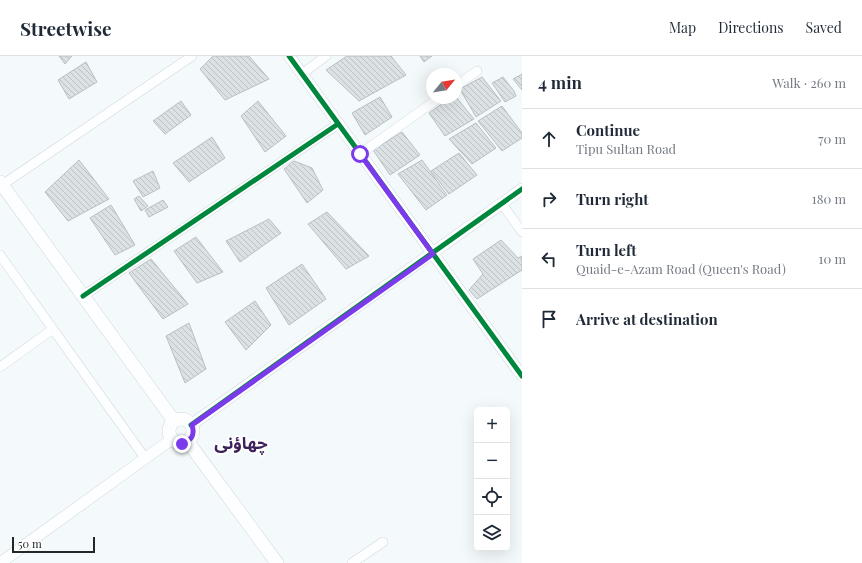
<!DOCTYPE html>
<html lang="en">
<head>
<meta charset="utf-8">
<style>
	body { margin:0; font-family:"Playfair Display","Noto Sans Arabic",serif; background:#f2f2f3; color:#1f2937 }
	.controls { position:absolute; right:12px; bottom:12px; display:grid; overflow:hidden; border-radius:6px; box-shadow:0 4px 16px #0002 }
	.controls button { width:36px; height:36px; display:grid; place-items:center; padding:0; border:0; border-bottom:1px solid #e0e1e3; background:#fff; color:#1f2937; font:20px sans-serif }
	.compass { position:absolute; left:426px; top:12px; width:36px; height:36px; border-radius:50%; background:#fff; box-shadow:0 4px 16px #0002; rotate:60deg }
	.scale { position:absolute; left:12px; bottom:10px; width:83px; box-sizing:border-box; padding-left:4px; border:2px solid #212627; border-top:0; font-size:11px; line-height:14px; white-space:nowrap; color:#212627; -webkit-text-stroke:3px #fff; paint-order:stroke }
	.stop { position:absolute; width:12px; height:12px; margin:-9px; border:3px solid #7c3aed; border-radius:50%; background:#fff }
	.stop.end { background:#7c3aed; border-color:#fff; box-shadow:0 1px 4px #0008 }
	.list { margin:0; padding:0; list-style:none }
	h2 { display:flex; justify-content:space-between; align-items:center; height:52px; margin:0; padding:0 16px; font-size:17px }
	h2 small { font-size:13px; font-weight:400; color:#747a83 }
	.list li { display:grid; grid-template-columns:26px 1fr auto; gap:12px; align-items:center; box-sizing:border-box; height:60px; padding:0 16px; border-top:1px solid #e0e1e3 }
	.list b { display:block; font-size:15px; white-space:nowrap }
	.list p { margin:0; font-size:13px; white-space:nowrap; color:#747a83 }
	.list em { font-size:13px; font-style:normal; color:#747a83 }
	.icon { flex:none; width:22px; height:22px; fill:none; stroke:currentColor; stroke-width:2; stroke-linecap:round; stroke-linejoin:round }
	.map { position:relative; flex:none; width:522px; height:507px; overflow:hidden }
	header { display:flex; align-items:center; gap:24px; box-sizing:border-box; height:56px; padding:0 20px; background:#fff; border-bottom:1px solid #e0e1e3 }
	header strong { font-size:19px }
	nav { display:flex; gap:22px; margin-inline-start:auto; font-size:14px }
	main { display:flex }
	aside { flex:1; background:#fff }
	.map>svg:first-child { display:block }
	.building { fill:url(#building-back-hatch); stroke:#babfc1 }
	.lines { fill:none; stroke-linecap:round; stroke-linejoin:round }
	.minor-casing { stroke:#d1d7d8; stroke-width:10 }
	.tertiary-casing { stroke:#d1d7d8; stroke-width:12 }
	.secondary-casing { stroke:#d1d7d8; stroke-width:14 }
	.minor { stroke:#fdfeff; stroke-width:9 }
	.tertiary { stroke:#fdfeff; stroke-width:11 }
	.secondary { stroke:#fdfeff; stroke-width:13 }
	.cycleway-casing { stroke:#fff; stroke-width:8 }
	.cycleway { stroke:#00873e; stroke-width:5 }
	.route { stroke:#7c3aed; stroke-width:5 }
	.labels { text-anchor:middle; stroke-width:3.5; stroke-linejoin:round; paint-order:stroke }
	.district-label { font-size:17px; font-weight:bold; fill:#3c215b; stroke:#fff }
</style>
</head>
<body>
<header>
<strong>Streetwise</strong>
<nav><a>Map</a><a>Directions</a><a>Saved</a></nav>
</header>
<main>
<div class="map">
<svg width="522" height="507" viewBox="0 0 522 507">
	<defs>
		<pattern id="building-back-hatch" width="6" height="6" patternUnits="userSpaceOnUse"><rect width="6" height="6" fill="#dce1e3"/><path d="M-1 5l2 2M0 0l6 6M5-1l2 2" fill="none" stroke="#bcc1c3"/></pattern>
	</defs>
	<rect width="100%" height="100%" fill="#f4fafc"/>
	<path class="building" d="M59,0H72L65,8Z
		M213,0H249L269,23L225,44L200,13Z
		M347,0H391L406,19L359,45L326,14Z
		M420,0H432L424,6Z
		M86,6L97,26L69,43L58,24Z
		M522,18V34L513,23Z
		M482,21L501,45L476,61L460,33Z
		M503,21L514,35L516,40L505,46L492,27Z
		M380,41L392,61L365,79L352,57Z
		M456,41L474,63L445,80L429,57L450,42H456Z
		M181,45L191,59L165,78L153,65Z
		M258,45L286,80L265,96L241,60Z
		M502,50L522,77V82L502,95L478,65Z
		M476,67L496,92L472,108L449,83Z
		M402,76L420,99L390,119L373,94Z
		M212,81L225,102L189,126L173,107Z
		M459,97L477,119L449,138L431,115Z
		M79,104L109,143L68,165L45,136Z
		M422,104L447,139L426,154L398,118Z
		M294,105L312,112L323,134L307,147L284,113Z
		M153,115L160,132L143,141L133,125Z
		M139,140L148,150L141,155L134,143Z
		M163,144L168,151L149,161L145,154Z
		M111,149L135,189L115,199L90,162Z
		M327,156L369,200L346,213L308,168Z
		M269,163L281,177L240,206L226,185Z
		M196,181L223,216L197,227L174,195Z
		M501,184L518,202L522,200V214L477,243L469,234L483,218L473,203Z
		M151,203L188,248L163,263L129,217Z
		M302,208L326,243L289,269L266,232Z
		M255,245L271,269L246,294L225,266Z
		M189,267L206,313L185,327L166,280Z"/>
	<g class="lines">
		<defs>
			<path id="minor" d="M302,18L326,0
				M456,30L477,15
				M360,98L439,42
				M2,129L192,0
				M502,148L522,176
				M0,199L145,402
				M83,240L338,68
				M0,311L53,273
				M352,507L383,486"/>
			<path id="tertiary" d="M289,0L522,320
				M191,369L522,133
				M0,507L172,383"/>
			<path id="secondary" d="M0,126L174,365
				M169 375a12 12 0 1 1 24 0a12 12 0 1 1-24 0Z
				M188,386L277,507"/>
		</defs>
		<use href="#minor" class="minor-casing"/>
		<use href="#tertiary" class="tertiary-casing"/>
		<use href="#secondary" class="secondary-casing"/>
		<use href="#minor" class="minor"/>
		<use href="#tertiary" class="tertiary"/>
		<use href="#secondary" class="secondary"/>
		<defs>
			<path id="cycleway" d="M289,0L522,320
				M83,240L338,68
				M191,369L522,133"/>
		</defs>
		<use href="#cycleway" class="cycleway-casing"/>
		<use href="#cycleway" class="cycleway"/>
	</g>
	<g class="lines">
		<path class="route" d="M182,388C192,384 195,379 192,369L433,198L360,98"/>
	</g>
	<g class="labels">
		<g class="district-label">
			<text x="241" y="393">چھاؤنی</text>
		</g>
	</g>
</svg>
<div class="controls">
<button>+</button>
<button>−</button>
<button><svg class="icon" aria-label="locate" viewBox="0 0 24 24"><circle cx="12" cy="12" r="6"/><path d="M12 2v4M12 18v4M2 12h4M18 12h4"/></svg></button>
<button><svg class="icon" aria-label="layers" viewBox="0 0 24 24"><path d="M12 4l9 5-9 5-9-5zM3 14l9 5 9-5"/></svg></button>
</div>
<svg class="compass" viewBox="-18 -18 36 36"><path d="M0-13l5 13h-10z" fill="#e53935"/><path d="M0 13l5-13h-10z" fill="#747a83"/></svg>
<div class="scale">50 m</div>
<div class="stop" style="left:360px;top:98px"></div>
<div class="stop end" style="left:182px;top:388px"></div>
</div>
<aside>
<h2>4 min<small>Walk · 260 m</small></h2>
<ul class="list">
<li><svg class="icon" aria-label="ahead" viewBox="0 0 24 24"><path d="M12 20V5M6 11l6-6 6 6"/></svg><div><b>Continue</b><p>Tipu Sultan Road</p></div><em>70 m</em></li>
<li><svg class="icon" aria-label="right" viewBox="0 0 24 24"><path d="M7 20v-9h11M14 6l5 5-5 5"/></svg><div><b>Turn right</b></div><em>180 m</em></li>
<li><svg class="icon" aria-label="left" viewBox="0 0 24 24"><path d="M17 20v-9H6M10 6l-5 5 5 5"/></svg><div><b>Turn left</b><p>Quaid-e-Azam Road (Queen's Road)</p></div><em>10 m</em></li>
<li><svg class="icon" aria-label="arrive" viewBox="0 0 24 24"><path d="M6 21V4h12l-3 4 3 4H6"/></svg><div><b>Arrive at destination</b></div></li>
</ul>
</aside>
</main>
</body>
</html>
